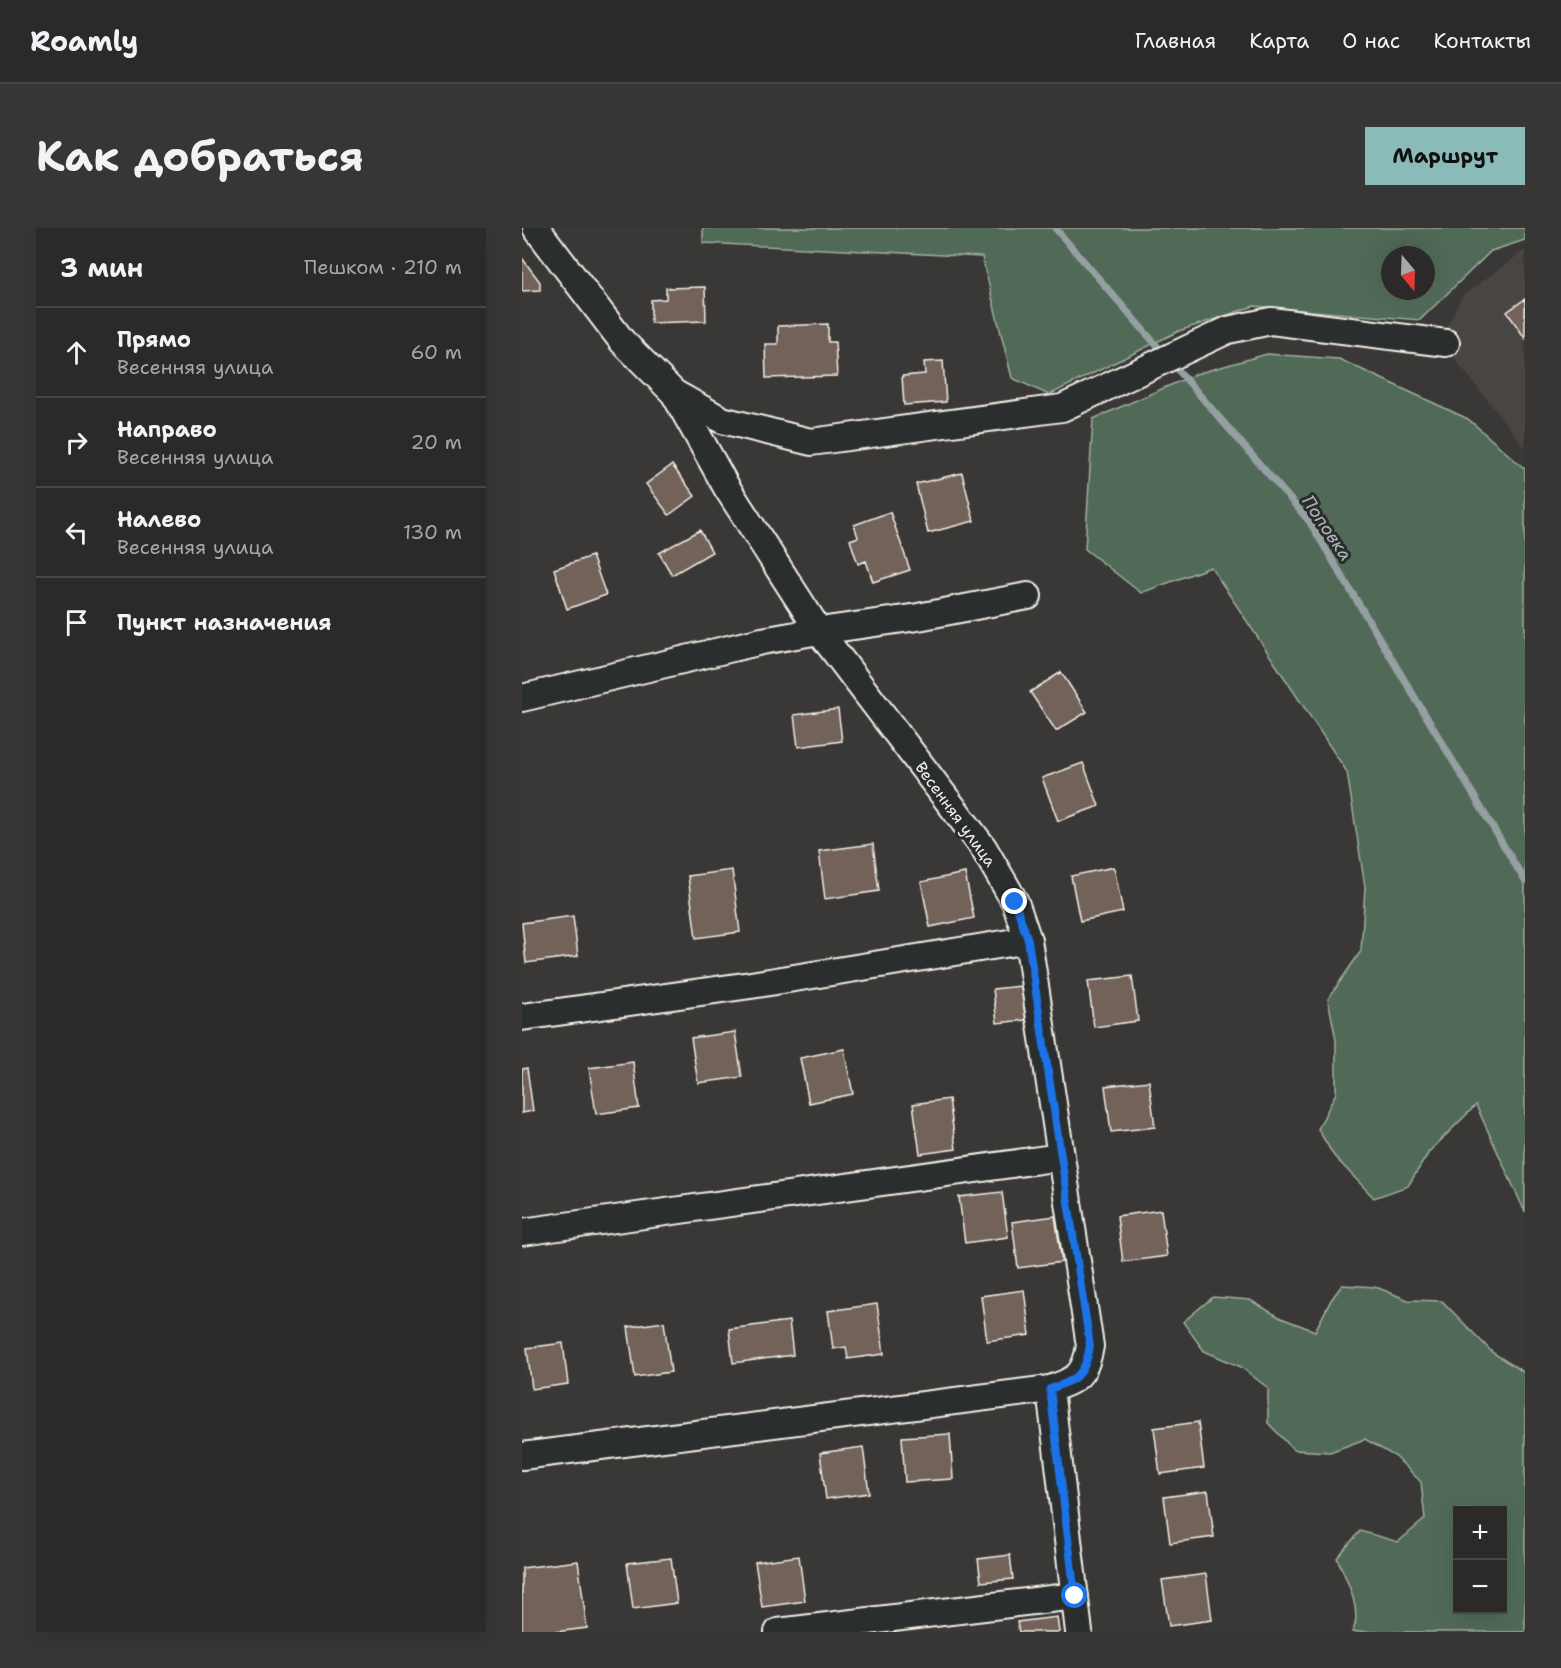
<!DOCTYPE html>
<html lang="ru">
<head>
<meta charset="utf-8">
<style>
	body { margin:0; font-family:"Shantell Sans",sans-serif; background:#373635; color:#f1f3f6 }
	.controls { position:absolute; right:18px; bottom:18px; display:grid; overflow:hidden; border-radius:0px; box-shadow:0 6px 24px #0002 }
	.controls button { width:54px; height:54px; display:grid; place-items:center; padding:0; border:0; border-bottom:2px solid #474646; background:#2b2a29; color:#f1f3f6; font:30px sans-serif }
	.compass { position:absolute; left:859px; top:18px; width:54px; height:54px; border-radius:50%; background:#2b2a29; box-shadow:0 6px 24px #0002; rotate:161deg }
	.stop { position:absolute; width:18px; height:18px; margin:-14px; border:4px solid #1a73e8; border-radius:50%; background:#fff }
	.stop.end { background:#1a73e8; border-color:#fff; box-shadow:0 2px 6px #0008 }
	.list { margin:0; padding:0; list-style:none }
	h2 { display:flex; justify-content:space-between; align-items:center; height:78px; margin:0; padding:0 24px; font-size:26px }
	h2 small { font-size:20px; font-weight:400; color:#a6a7a8 }
	.list li { display:grid; grid-template-columns:39px 1fr auto; gap:18px; align-items:center; box-sizing:border-box; height:90px; padding:0 24px; border-top:2px solid #474646 }
	.list b { display:block; font-size:22px; white-space:nowrap }
	.list p { margin:0; font-size:20px; white-space:nowrap; color:#a6a7a8 }
	.list em { font-size:20px; font-style:normal; color:#a6a7a8 }
	.icon { flex:none; width:33px; height:33px; fill:none; stroke:currentColor; stroke-width:2; stroke-linecap:round; stroke-linejoin:round }
	.map { position:relative; flex:none; width:1003px; height:1404px; overflow:hidden; border-radius:0px }
	header { display:flex; align-items:center; gap:36px; box-sizing:border-box; height:84px; padding:0 30px; background:#2b2a29; border-bottom:2px solid #474646 }
	header strong { font-size:28px }
	nav { display:flex; gap:33px; margin-inline-start:auto; font-size:21px }
	.intro { display:flex; align-items:center; justify-content:space-between; box-sizing:border-box; height:144px; padding:0 36px }
	h1 { margin:0; font-size:42px }
	.button { padding:15px 27px; border-radius:0px; background:#8bbbb9; color:#111; font-size:21px; font-weight:700 }
	main { display:flex; gap:36px; padding:0 36px }
	aside { flex:1; background:#2b2a29; border-radius:0px; box-shadow:0 6px 24px #0002 }
	.map>svg:first-child { display:block }
	.built { fill:#4a4542 }
	.green { fill:#516a58; stroke:#a2aea0; stroke-width:1.5; fill-rule:evenodd }
	.lines { fill:none; stroke-linecap:round; stroke-linejoin:round }
	.stream { stroke:#969fa2; stroke-width:7 }
	.building { fill:#73625a; stroke:#f4f1e8; stroke-width:1.5 }
	.minor-casing { stroke:#f4f1e8; stroke-width:30 }
	.minor { stroke:#2a2d2e; stroke-width:26 }
	.route { stroke:#1a73e8; stroke-width:8 }
	.labels { text-anchor:middle; stroke-width:6; stroke-linejoin:round; paint-order:stroke }
	.street-label { font-size:16px; fill:#f4f1e8; stroke:#2a2d2e }
	.water-label { font-size:18px; font-style:italic; fill:#aeb3b4; stroke:#2a2d2e }
</style>
</head>
<body>
<header>
<strong>Roamly</strong>
<nav><a>Главная</a><a>Карта</a><a>О нас</a><a>Контакты</a></nav>
</header>
<div class="intro"><h1>Как добраться</h1><a class="button">Маршрут</a></div>
<main>
<aside>
<h2>3 мин<small>Пешком · 210 m</small></h2>
<ul class="list">
<li><svg class="icon" aria-label="ahead" viewBox="0 0 24 24"><path d="M12 20V5M6 11l6-6 6 6"/></svg><div><b>Прямо</b><p>Весенняя улица</p></div><em>60 m</em></li>
<li><svg class="icon" aria-label="right" viewBox="0 0 24 24"><path d="M7 20v-9h11M14 6l5 5-5 5"/></svg><div><b>Направо</b><p>Весенняя улица</p></div><em>20 m</em></li>
<li><svg class="icon" aria-label="left" viewBox="0 0 24 24"><path d="M17 20v-9H6M10 6l-5 5 5 5"/></svg><div><b>Налево</b><p>Весенняя улица</p></div><em>130 m</em></li>
<li><svg class="icon" aria-label="arrive" viewBox="0 0 24 24"><path d="M6 21V4h12l-3 4 3 4H6"/></svg><div><b>Пункт назначения</b></div></li>
</ul>
</aside>
<div class="map">
<svg width="1003" height="1404" viewBox="0 0 1003 1404">
	<rect width="100%" height="100%" fill="#393837"/>
	<filter id="ink" filterUnits="userSpaceOnUse"><feTurbulence type="fractalNoise" baseFrequency=".0167" numOctaves="2"/><feDisplacementMap in="SourceGraphic" scale="12" xChannelSelector="R" yChannelSelector="G"/><feConvolveMatrix kernelMatrix="1 2 1 2 8 2 1 2 1" color-interpolation-filters="sRGB"/></filter>
	<g filter="url(#ink)">
		<path class="built" d="M1003,22V220L926,122L922,105L940,68Z"/>
		<path class="green" d="M181,0H1003V12L969,23L898,92L732,78L657,103L527,167L490,150L460,29L181,15ZM868,27H904V63H868Z
			M745,126L817,131L946,191L1003,241V984L954,877L907,924L886,958L852,970L812,928L796,901L814,865V812L806,771L839,723L843,659L825,544L689,339L619,365L563,321L571,191L674,146Z
			M820,1057L854,1059L886,1072L920,1073L971,1125L1003,1145V1404H830C842,1384 823,1348 815,1330L838,1303L876,1314L903,1291L899,1254L874,1229L843,1211L808,1224L772,1222L746,1195V1160L719,1139L682,1123L661,1094L691,1069L728,1072L759,1090L793,1103L809,1072ZM981,1282V1382H936V1282Z"/>
		<g class="lines">
			<path class="stream" d="M533,0L642,126
				M649,134L787,293L1003,653"/>
		</g>
		<path class="building" d="M0,30L18,54V62L0,63Z
			M183,59L184,93L129,95V72L144,71V60Z
			M1003,71V110L985,84Z
			M306,96V114H313L315,148L244,150L243,116H256V98Z
			M421,133L424,174L382,177L380,148L403,146L402,134Z
			M150,237L173,268L147,287L124,256Z
			M440,245L452,293L406,305L394,256Z
			M368,284L388,342L351,354L344,333L336,336L328,312L336,309L332,297Z
			M178,302L190,324L150,347L137,325Z
			M70,328L84,367L45,381L32,341Z
			M539,444L565,484L534,503L508,464Z
			M316,481L320,513L276,519L272,487Z
			M561,535L577,578L536,593L520,550Z
			M351,616L357,663L303,671L297,623Z
			M592,639L601,684L558,693L549,648Z
			M210,642L218,704L174,710L166,648Z
			M443,645L452,690L408,699L399,654Z
			M51,688L56,728L4,735L0,695Z
			M610,748L616,793L572,799L566,753Z
			M499,758L504,792L475,795L471,761Z
			M213,804L220,849L176,855L169,810Z
			M322,821L331,866L287,875L278,830Z
			M111,834L117,880L74,886L67,840Z
			M5,840L11,883L0,885V841Z
			M627,853L633,899L589,904L583,858Z
			M427,871L434,921L398,926L391,876Z
			M480,964L486,1009L443,1015L437,969Z
			M639,982L645,1028L601,1034L595,988Z
			M533,988L540,1034L496,1040L490,994Z
			M502,1062L508,1107L465,1113L459,1068Z
			M355,1076L362,1126L326,1131L324,1119L311,1121L306,1083Z
			M267,1093L271,1127L211,1135L207,1101Z
			M142,1094L149,1144L113,1149L106,1099Z
			M41,1115L46,1156L10,1161L5,1120Z
			M676,1194L682,1240L638,1246L632,1200Z
			M428,1206L431,1251L383,1254L380,1209Z
			M341,1219L347,1265L304,1271L298,1225Z
			M686,1263L692,1309L648,1315L642,1269Z
			M488,1327L491,1351L459,1354L456,1331Z
			M277,1328L283,1373L240,1379L233,1334Z
			M149,1330L155,1375L111,1381L105,1335Z
			M56,1333L65,1400L33,1404H0V1340Z
			M684,1346L690,1392L647,1398L640,1352Z
			M535,1389L537,1404H497L495,1394Z"/>
		<g class="lines">
			<defs>
				<path id="minor" d="M152,165L200,192L289,214L540,180L706,102L749,93L924,115
					M0,470L240,413L297,403L396,389L506,368
					M0,789L229,757L506,712
					M0,1004L539,929
					M528,1161L557,1404
					M0,1228L528,1161C555,1152 563,1147 568,1118L506,712L493,674L461,619L297,403L205,260L152,165L100,113L14,0
					M256,1404L553,1368"/>
			</defs>
			<use href="#minor" class="minor-casing"/>
			<use href="#minor" class="minor"/>
		</g>
	</g>
	<g class="lines" filter="url(#ink)">
		<path class="route" d="M493,674L506,712L568,1118C563,1147 555,1152 528,1161L553,1368"/>
	</g>
	<g class="labels">
		<g class="street-label">
			<text transform="translate(434 586) rotate(54)" y="6">Весенняя улица</text>
		</g>
		<g class="water-label">
			<text transform="translate(805 300) rotate(56)" y="6">Поповка</text>
		</g>
	</g>
</svg>
<div class="controls">
<button>+</button>
<button>−</button>
</div>
<svg class="compass" viewBox="-18 -18 36 36"><path d="M0-13l5 13h-10z" fill="#e53935"/><path d="M0 13l5-13h-10z" fill="#a6a7a8"/></svg>
<div class="stop" style="left:553px;top:1368px"></div>
<div class="stop end" style="left:493px;top:674px"></div>
</div>
</main>
</body>
</html>
